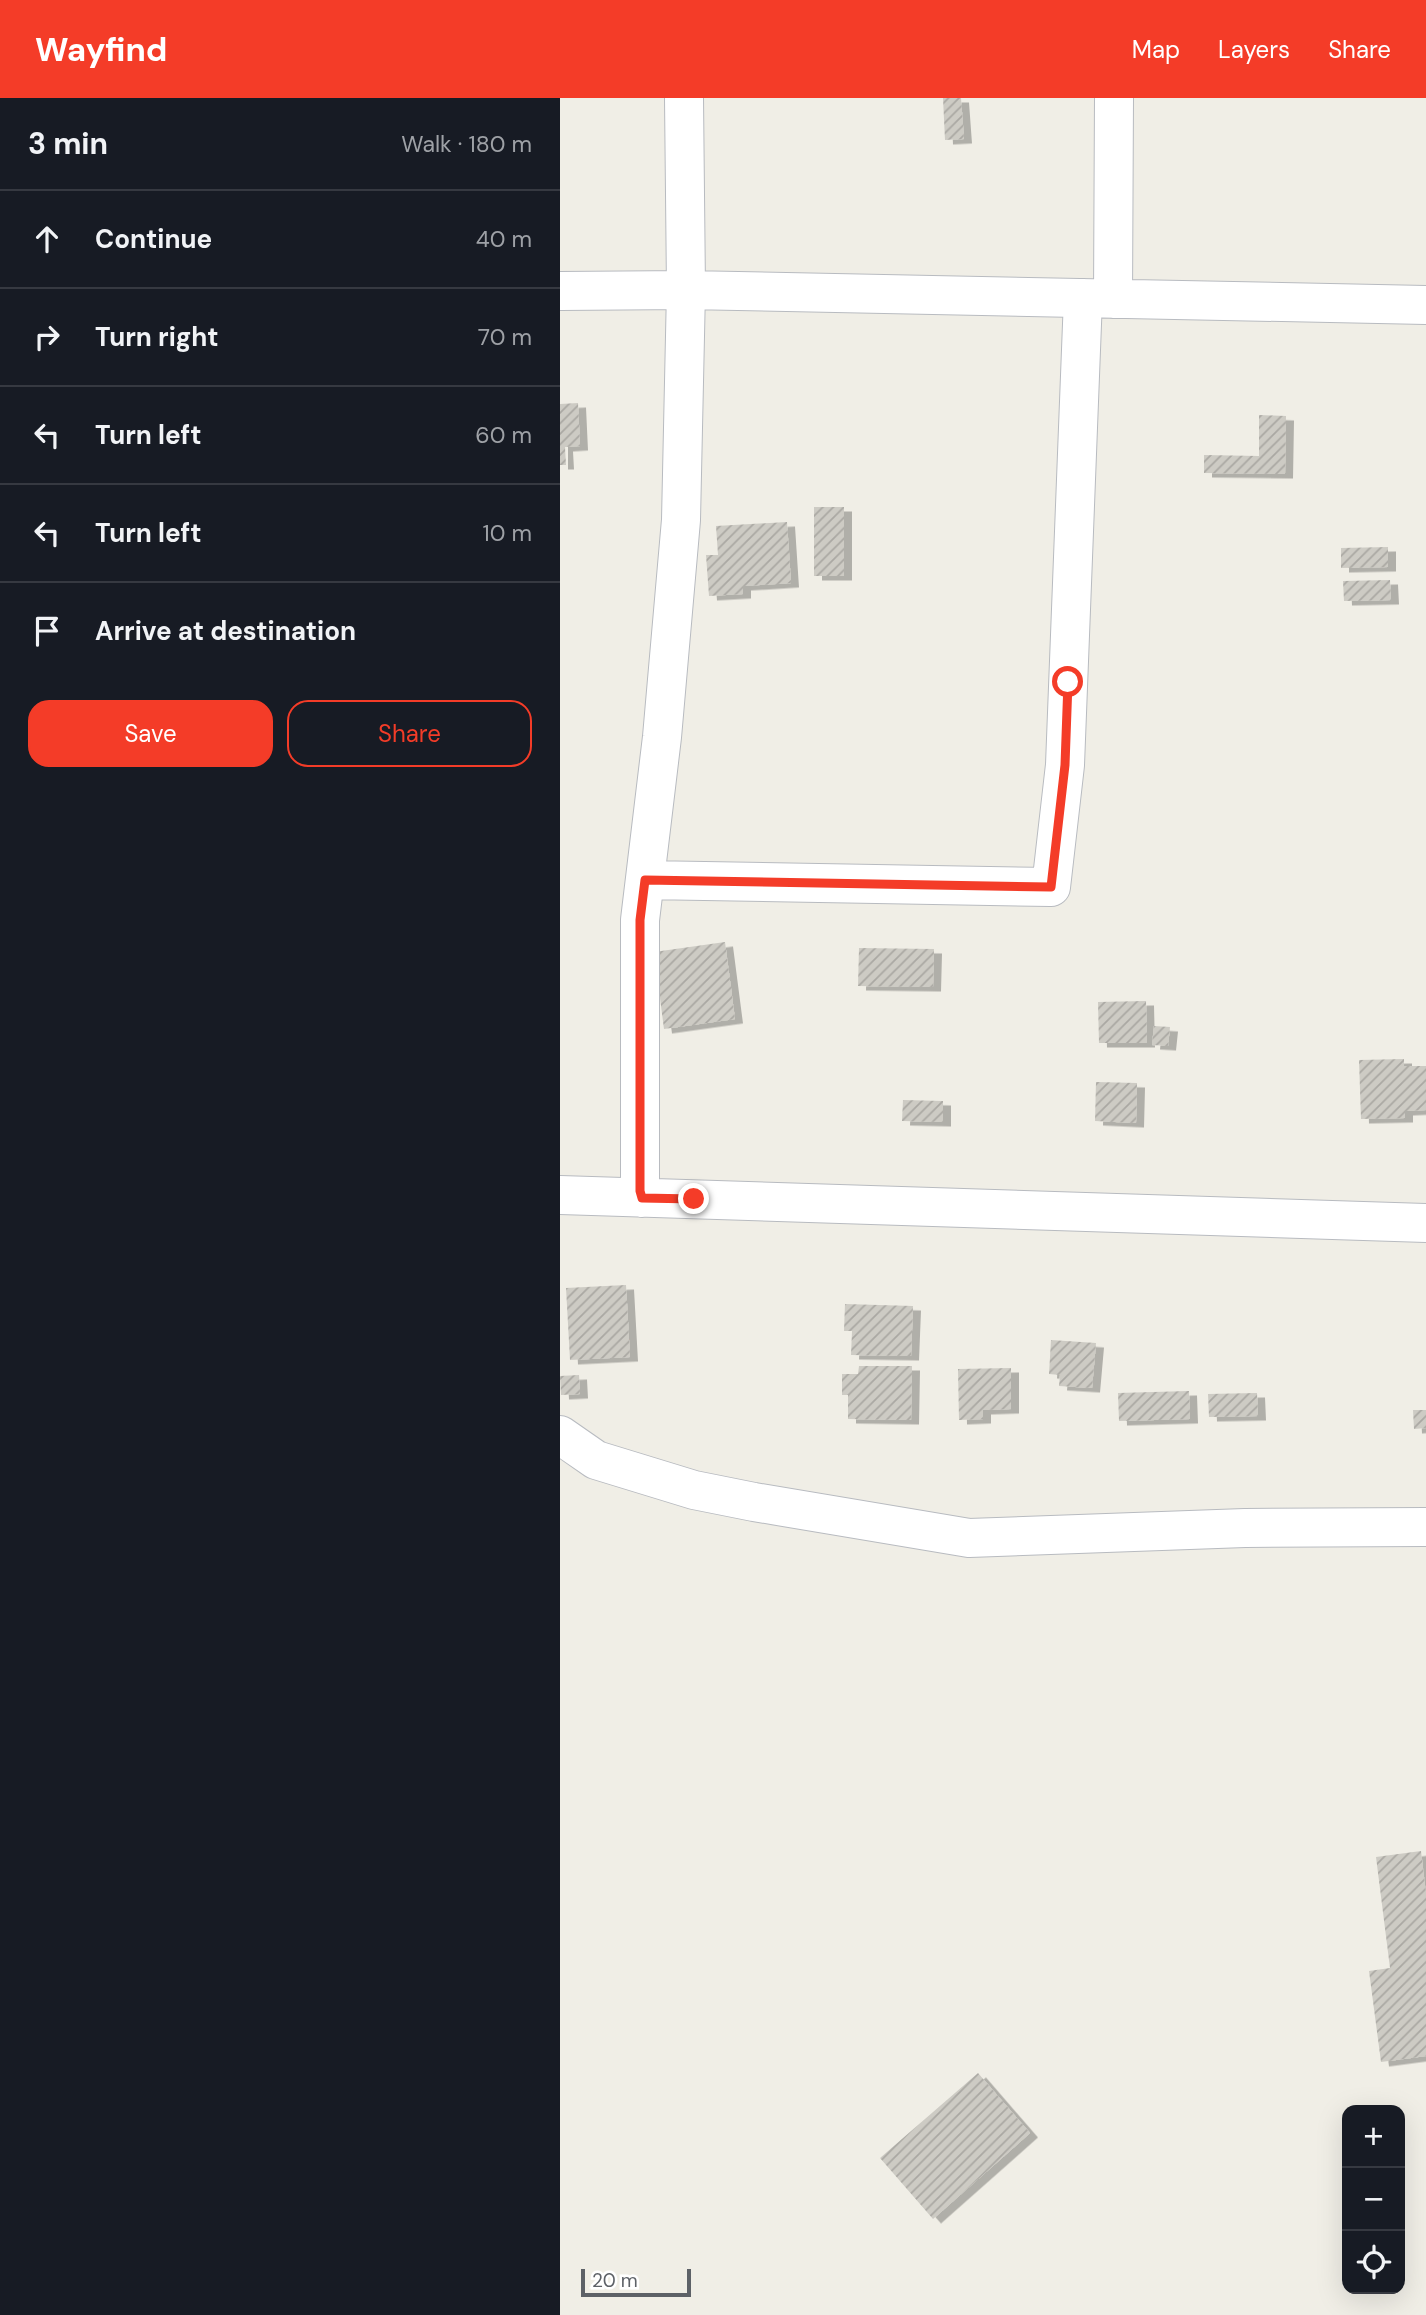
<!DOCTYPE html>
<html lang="en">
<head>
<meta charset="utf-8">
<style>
	body { margin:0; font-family:"DM Sans",sans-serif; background:#20242c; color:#f1f3f6 }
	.controls { position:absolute; right:21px; bottom:21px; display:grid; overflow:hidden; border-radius:14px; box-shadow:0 7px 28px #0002 }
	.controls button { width:63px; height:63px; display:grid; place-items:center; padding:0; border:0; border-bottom:2px solid #363941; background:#171b24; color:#f1f3f6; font:35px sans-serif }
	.scale { position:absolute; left:21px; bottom:18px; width:110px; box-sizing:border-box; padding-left:7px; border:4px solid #5d6167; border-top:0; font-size:19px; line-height:24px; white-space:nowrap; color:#5d6167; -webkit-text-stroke:5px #fff; paint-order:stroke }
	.stop { position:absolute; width:21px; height:21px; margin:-16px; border:5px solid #f43c28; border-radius:50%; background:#fff }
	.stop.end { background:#f43c28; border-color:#fff; box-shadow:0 2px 7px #0008 }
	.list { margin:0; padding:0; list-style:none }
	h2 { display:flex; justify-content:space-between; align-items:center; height:91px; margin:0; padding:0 28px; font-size:30px }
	h2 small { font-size:23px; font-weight:400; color:#9ea1a6 }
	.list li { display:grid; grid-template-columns:46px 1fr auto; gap:21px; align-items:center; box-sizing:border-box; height:98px; padding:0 28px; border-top:2px solid #363941 }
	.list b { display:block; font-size:26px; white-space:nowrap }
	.list em { font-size:23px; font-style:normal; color:#9ea1a6 }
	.actions { display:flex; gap:14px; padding:21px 28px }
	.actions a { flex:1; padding:16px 0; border:2px solid #f43c28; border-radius:21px; text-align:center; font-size:24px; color:#f43c28 }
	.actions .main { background:#f43c28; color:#fff }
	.icon { flex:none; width:38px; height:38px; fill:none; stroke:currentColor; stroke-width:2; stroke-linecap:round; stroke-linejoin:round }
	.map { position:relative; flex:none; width:866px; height:2217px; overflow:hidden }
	header { display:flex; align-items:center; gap:42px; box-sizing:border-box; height:98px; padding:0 35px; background:#f43c28; color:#fff }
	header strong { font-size:33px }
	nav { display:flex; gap:38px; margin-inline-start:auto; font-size:24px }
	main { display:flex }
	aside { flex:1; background:#171b24 }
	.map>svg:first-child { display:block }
	.building { fill:url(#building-hatch); filter:url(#shadow) }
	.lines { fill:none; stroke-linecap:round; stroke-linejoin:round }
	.minor-casing { stroke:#b8bbc0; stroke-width:40 }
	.minor { stroke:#fff; stroke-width:38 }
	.route { stroke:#f43c28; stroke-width:9 }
</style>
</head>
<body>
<header>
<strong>Wayfind</strong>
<nav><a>Map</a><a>Layers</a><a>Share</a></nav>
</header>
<main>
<aside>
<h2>3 min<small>Walk · 180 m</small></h2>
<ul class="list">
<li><svg class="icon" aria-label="ahead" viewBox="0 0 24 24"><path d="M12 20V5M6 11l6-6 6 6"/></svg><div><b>Continue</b></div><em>40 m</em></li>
<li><svg class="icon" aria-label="right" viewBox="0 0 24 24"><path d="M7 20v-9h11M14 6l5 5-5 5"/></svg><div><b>Turn right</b></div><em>70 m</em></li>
<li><svg class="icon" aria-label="left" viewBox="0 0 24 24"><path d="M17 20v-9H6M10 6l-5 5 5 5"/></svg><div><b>Turn left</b></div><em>60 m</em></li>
<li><svg class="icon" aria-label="left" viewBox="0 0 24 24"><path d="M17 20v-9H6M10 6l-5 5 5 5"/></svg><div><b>Turn left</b></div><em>10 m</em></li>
<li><svg class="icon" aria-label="arrive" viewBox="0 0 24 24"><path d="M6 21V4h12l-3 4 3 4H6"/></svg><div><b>Arrive at destination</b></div></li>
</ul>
<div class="actions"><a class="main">Save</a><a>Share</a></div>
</aside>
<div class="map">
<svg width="866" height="2217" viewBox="0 0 866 2217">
	<defs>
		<pattern id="building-hatch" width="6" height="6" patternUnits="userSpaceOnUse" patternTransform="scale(1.75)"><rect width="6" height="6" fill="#cdcbc4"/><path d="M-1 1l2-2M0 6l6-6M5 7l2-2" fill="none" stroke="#aaa8a3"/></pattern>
		<filter id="shadow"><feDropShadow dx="8" dy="4.5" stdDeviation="0" flood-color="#0004"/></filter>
	</defs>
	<rect width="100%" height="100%" fill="#f0eee6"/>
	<path class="building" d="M383,0H401L404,41L385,42Z
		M18,305L20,348L5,349L6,367H0V306Z
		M699,317L726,318L725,376L644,375V357L699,358Z
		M254,409H284V478H254Z
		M227,424L231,485L183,488V496L149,498L146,457H158L156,428Z
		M828,449V469L781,470V450Z
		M830,482L831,502L784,503L783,483Z
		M165,844L175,921L104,931L94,854Z
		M299,850L374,851L373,889L298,888Z
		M586,903L587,945H539L538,904Z
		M594,928L610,929L608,948L592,947Z
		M844,961V968H866V1012L845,1013V1020L801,1021L799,962Z
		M536,984L577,985L576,1025L535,1023Z
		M343,1002L383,1003V1024L342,1023Z
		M66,1187L70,1259L10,1262L6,1190Z
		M285,1206L353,1208L351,1258L291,1257L292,1233H284Z
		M491,1242L536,1245L532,1290L499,1288L500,1277L489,1276Z
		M299,1268H352L351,1322L288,1321V1297H282V1276H298Z
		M451,1270V1311L423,1312V1321L399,1322L398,1271Z
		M19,1277L20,1296L1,1297L0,1278Z
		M629,1293L630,1321L559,1323L558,1295Z
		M697,1295L698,1318L649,1319L648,1296Z
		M853,1312H866V1330L854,1331Z
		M861,1753L866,1796V1958L821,1964L809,1873L830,1870L816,1759Z
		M418,1975L470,2035L373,2121L320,2060Z"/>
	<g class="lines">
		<defs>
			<path id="minor" d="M0,193L126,192L866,207
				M553,201L554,0
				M85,782L491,789L505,667L523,200
				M0,1097L866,1125
				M82,1100L80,1093V822L102,639L121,422L126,192L124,0
				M0,1337L36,1362L134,1392L194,1404L409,1440L685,1430L866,1429"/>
		</defs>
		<use href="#minor" class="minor-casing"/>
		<use href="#minor" class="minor"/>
	</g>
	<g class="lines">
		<path class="route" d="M134,1101L82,1100L80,1093V822L85,782L491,789L505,667L508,584"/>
	</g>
</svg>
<div class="controls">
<button>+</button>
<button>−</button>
<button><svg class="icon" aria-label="locate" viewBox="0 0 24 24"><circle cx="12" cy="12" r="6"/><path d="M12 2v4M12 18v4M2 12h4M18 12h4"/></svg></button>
</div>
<div class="scale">20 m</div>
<div class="stop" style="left:508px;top:584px"></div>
<div class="stop end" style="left:134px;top:1101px"></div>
</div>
</main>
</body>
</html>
